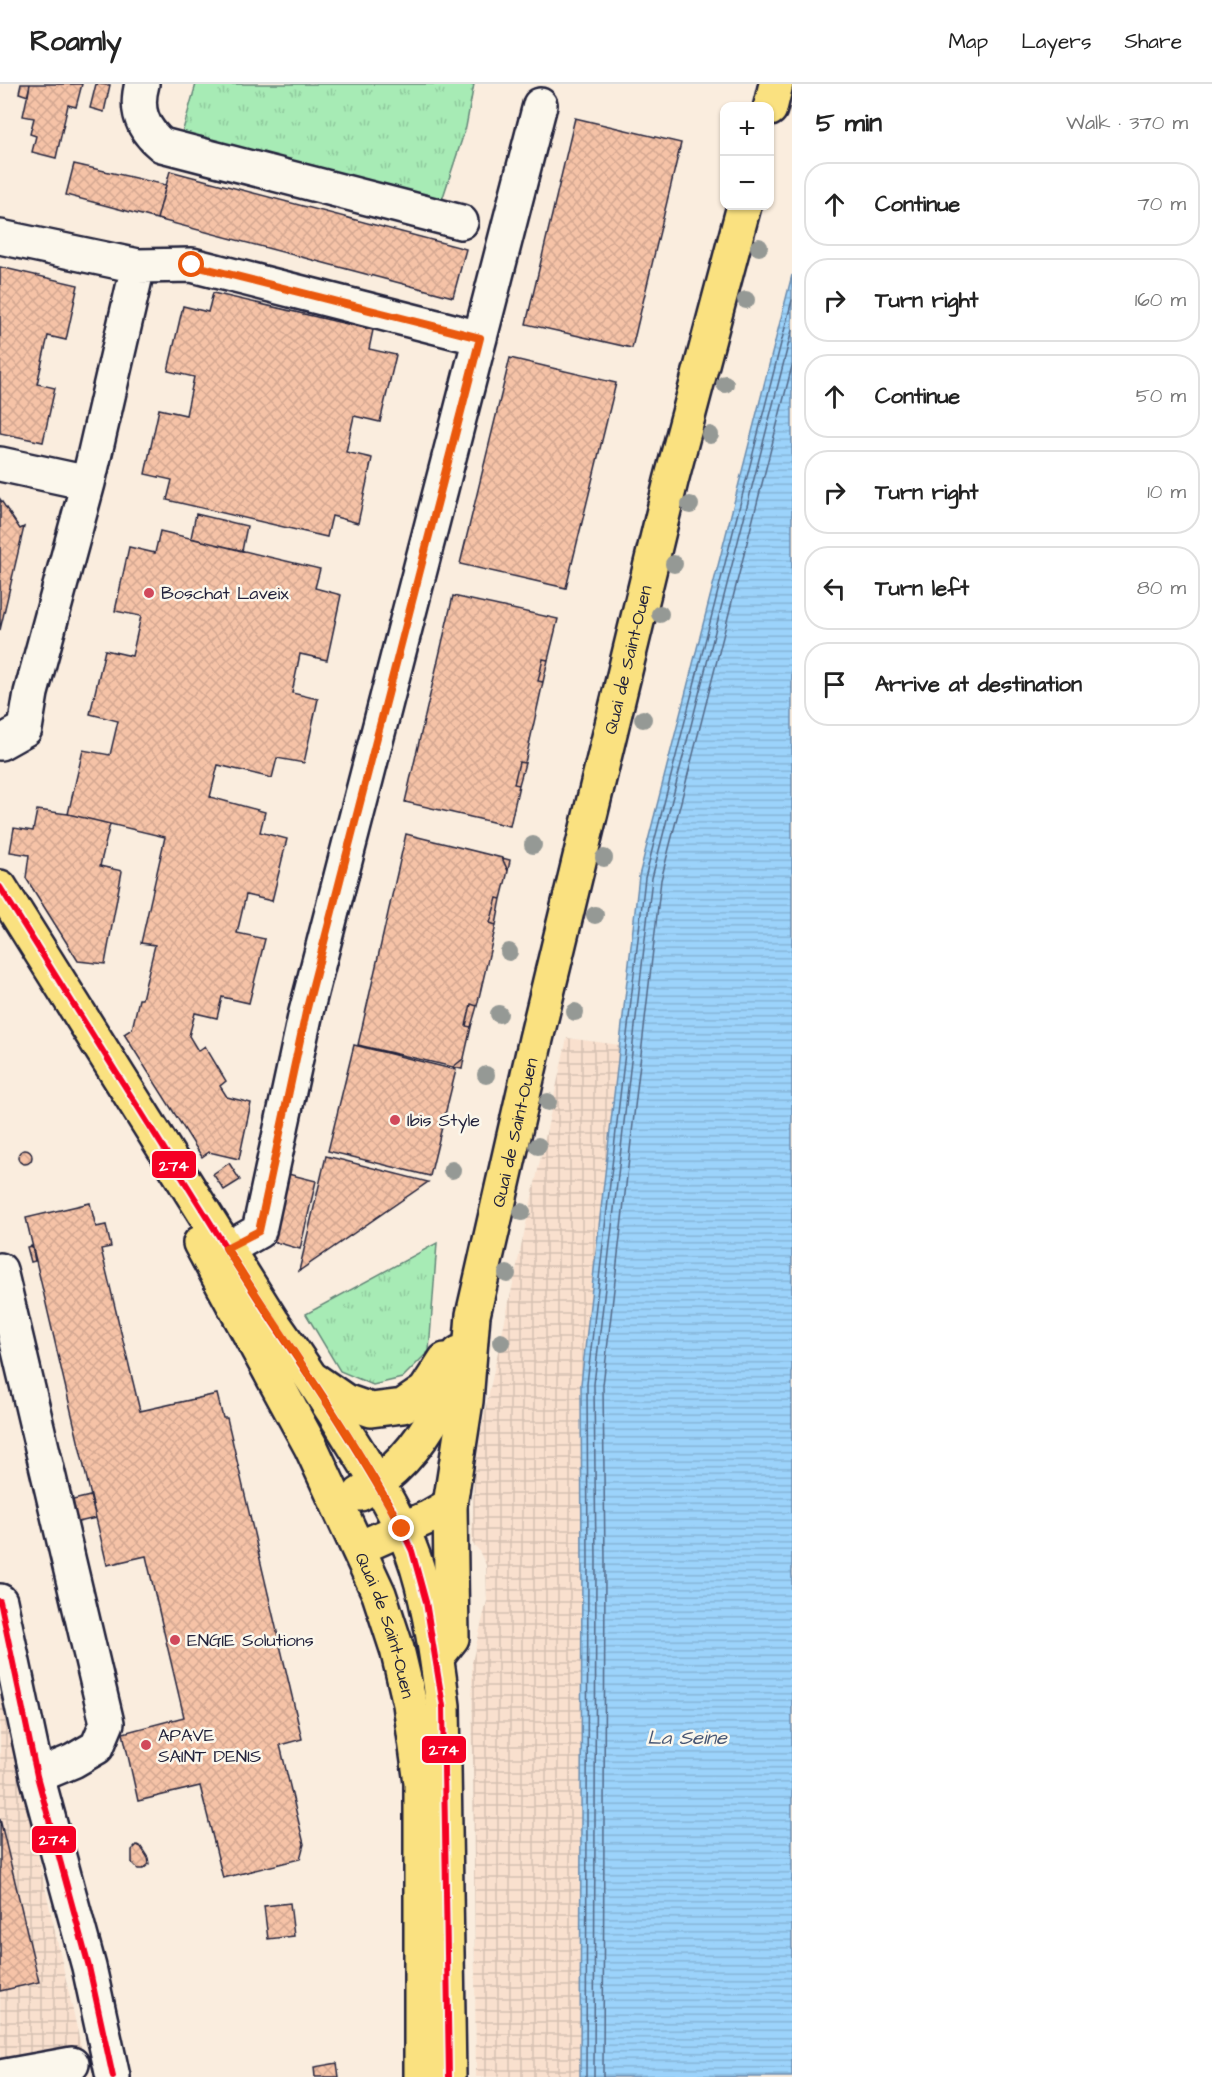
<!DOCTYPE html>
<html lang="en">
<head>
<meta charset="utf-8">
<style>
	body { margin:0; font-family:"Architects Daughter",sans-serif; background:#f2f2f2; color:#222 }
	.controls { position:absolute; right:18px; top:18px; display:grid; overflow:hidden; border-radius:12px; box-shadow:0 2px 4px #0004 }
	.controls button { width:54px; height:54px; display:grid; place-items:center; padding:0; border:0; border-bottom:2px solid #e0e0e0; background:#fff; color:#222; font:30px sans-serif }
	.stop { position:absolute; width:18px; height:18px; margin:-14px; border:4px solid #ea580c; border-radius:50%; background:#fff }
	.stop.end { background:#ea580c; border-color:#fff; box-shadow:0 2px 6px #0008 }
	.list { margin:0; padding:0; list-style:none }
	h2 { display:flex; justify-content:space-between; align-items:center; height:78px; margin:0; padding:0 24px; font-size:26px }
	h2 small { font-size:20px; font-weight:400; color:#767676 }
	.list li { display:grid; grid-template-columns:39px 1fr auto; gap:18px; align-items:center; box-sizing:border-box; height:84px; margin:0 12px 12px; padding:0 12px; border:2px solid #e0e0e0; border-radius:24px }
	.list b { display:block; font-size:22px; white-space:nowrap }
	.list em { font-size:20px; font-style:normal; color:#767676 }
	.icon { flex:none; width:33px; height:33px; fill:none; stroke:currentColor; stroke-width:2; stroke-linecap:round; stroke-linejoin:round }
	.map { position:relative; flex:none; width:792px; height:1993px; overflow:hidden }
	header { display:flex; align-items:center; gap:36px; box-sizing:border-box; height:84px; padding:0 30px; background:#fff; border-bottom:2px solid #e0e0e0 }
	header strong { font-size:28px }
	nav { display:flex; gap:33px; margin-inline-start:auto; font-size:21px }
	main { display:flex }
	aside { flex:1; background:#fff }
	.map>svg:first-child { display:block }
	.industrial { fill:url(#industrial-grid) }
	.grass { fill:url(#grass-tufts); stroke:#648678; stroke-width:1.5 }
	.water { fill:url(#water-rules); stroke:#6b8cae; stroke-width:1.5 }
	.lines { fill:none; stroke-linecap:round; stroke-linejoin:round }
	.shore { stroke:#536988; stroke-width:1.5 }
	.building { fill:url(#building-cross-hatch); stroke:#22223b; stroke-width:1.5 }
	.minor-casing { stroke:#22223b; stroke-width:38 }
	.major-casing { stroke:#22223b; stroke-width:38 }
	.minor { stroke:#fbf7ec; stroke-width:33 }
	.major { stroke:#fae180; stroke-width:33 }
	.bus-1-casing { stroke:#fbf7ec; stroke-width:10 }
	.bus-1 { stroke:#f50024; stroke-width:6 }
	.tree { fill:#959995 }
	.route { stroke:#ea580c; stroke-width:8 }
	.poi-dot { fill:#d1495b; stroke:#fbf7ec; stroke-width:2 }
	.labels { text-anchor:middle; stroke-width:5; stroke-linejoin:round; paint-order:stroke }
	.poi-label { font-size:18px; fill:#22223b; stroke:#fbf7ec; text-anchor:start }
	.street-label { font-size:18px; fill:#22223b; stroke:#fbf7ec }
	.water-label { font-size:20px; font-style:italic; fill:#475775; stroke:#fbf7ec }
	.line-badge { stroke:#fbf7ec; stroke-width:2 }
	.badge-label { font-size:16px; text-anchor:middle; font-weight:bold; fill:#fff }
</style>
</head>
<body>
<header>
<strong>Roamly</strong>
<nav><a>Map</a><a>Layers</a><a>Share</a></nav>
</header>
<main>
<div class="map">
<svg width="792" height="1993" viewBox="0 0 792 1993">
	<defs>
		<pattern id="industrial-grid" width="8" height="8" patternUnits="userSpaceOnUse" patternTransform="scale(1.5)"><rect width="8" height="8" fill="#f9e0ce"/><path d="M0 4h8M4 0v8" fill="none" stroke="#d5c0b2"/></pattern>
		<pattern id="grass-tufts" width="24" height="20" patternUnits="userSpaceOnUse" patternTransform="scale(1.5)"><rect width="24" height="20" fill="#a7ebb5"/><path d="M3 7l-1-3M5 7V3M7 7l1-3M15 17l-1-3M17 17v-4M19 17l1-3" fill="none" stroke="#8fc99d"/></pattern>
		<pattern id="water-rules" width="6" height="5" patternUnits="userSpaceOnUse" patternTransform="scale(1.5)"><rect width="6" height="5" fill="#9cd3fb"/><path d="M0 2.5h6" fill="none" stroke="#86b5d8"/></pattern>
		<pattern id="building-cross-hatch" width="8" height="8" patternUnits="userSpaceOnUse" patternTransform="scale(1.5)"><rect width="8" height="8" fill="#f6c3a7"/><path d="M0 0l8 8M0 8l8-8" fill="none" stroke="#d3a791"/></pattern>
	</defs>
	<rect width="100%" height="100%" fill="#faedde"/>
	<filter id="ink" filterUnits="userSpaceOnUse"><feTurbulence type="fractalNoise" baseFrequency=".0167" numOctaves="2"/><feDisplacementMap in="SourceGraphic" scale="12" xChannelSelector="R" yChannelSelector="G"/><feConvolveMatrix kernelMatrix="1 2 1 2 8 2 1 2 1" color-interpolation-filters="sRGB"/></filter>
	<g filter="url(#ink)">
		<path class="industrial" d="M567,954L620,961L581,1300L582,1476L580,1993H476L472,1578L487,1517L486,1481L478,1465L472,1459L474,1391L483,1336Z
			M0,1604L88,1993H0Z"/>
		<path class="grass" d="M196,0H474L466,43L441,119L181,53Z
			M437,1159L429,1267L402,1294L373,1301L340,1287L306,1230Z"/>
		<path class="water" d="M792,191V1993H580L582,1476L581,1300L639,792Z"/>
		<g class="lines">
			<path class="shore" d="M586,1993L588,1476L587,1300L645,794L792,216
				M594,1993L596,1476L594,1300L652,794L792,246
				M603,1993L605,1476L603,1301L661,796L792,282"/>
		</g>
		<path class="building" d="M21,0H30L28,12L19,9Z
			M30,0H82L76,23L68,21L56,74L32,68L36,52L30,50L34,34L23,32Z
			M96,0L110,1L104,28L90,24Z
			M575,34L681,59L632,264L526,240Z
			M74,80L166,101L157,135L66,111Z
			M170,87L466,165L453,213L157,135Z
			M0,183L78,201L66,256L48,252L37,300L55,304L43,358L0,349Z
			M213,209L373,246L369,265L396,271L380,338L354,332L346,368L372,374L358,439L332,432L327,453L167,416L172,396L145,390L159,325L186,331L194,293L168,287L183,222L208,228Z
			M510,274L616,299L566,504L460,480Z
			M0,415L20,445L24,443L0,546Z
			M196,430L247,442L242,467L191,454Z
			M160,447L320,485L315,504L341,511L327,576L300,570L292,609L318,615L304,679L277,674L272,694L218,681L210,713L265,728L260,748L287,755L272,817L246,811L237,849L265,855L249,919L222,913L217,934L195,929L189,952L198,967L205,962L226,997L220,1002L227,1013L251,1019L239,1075L209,1068L202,1073L124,950L132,945L139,915H142L155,861L141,859L165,753L68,730L83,666L110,671L118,637L90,630L105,566L132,572L141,532L115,527L129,463L155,469Z
			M453,512L558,535L548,576L543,575L538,597L543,598L525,679L519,678L514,700L519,701L510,742L405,718Z
			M543,575L548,576L543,598L538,597Z
			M519,678L525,679L519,701L514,700Z
			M37,726L68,730L110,740L100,782L122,787L105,880L78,877L26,794L29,771L10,768L14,744L33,747Z
			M406,750L502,774L508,787L501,815L497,814L490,839L496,841L477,922L471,920L466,942L471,943L464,974L453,983L358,961Z
			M502,774L510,776L508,787Z
			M497,814L501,815L496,841L490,839Z
			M471,920L477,922L471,943L466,942Z
			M354,961L456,986L430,1092L328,1067Z
			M464,974L462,985L453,983Z
			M18 1073a7 7 0 1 1 14 0a7 7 0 1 1-14 0Z
			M326,1072L428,1098L299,1187Z
			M229,1079L240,1096L224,1106L213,1090Z
			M288,1090L316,1097L300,1165L272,1157Z
			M90,1119L96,1143L106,1141L111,1163L101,1165L140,1327L217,1310L223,1334H227L302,1655L280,1661L304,1760L300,1775L223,1794L200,1702L138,1717L123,1649L184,1633L146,1472L107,1481L26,1134Z
			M32,1162L35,1177L31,1178L27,1163Z
			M90,1412L96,1434L74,1439L69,1417Z
			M0,1735L39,1898L0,1907Z
			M137,1761L141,1763L148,1774L149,1780L143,1785H138L132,1779V1766Z
			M290,1819L294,1852L268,1855L264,1822Z
			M337,1979L339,1993H315L314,1983Z"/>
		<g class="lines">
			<defs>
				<path id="minor" d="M142,0C135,25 142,45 162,61L461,138
					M0,153L138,182L88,399L0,380
					M138,182L192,181L480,254
					M0,659L25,645L31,609L88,399
					M209,1175L259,1147L306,928L540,21
					M0,1186L107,1639L97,1663L73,1677L37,1692
					M0,1517L37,1692L89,1883L113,1993
					M0,1993L72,1980"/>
				<g id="major">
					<path d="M770,25L776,0"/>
					<path d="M0,803L272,1237C302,1279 330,1322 357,1366C380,1403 404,1441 417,1483C431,1529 437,1575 443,1622L449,1993"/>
					<path id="s1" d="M200,1159L311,1363L379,1510L397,1565L410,1620L421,1699V1993"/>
					<path d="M316,1297L345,1317L371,1326L403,1322L425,1307L445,1276"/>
					<path d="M360,1410C394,1391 420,1360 438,1326C447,1308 452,1288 459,1269"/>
					<path d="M359,1464L429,1433L450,1421"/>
					<path id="s2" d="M437,1573L452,1554L450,1421L466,1317L473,1231L536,955L671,397L744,122"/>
				</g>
			</defs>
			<use href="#minor" class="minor-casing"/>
			<use href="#major" class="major-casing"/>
			<use href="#minor" class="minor"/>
			<use href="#major" class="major"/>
			<defs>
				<path id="bus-1" d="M0,803L272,1237L326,1317L391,1423L412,1467L426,1518L443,1622L449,1993
					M0,1517L37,1692L89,1883L113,1993"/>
			</defs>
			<use href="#bus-1" class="bus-1-casing"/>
			<use href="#bus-1" class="bus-1"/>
		</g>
		<g class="tree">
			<circle cx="759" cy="163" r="9"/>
			<circle cx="746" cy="216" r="9"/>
			<circle cx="725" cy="300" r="9"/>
			<circle cx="710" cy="351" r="9"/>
			<circle cx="690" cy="421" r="9"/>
			<circle cx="674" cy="480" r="9"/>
			<circle cx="660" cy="530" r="9"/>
			<circle cx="643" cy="635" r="9"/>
			<circle cx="533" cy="761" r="9"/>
			<circle cx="604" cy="774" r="9"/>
			<circle cx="595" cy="831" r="9"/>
			<circle cx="509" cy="868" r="9"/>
			<circle cx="575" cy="928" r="9"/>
			<circle cx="499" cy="930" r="9"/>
			<circle cx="486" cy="991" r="9"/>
			<circle cx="548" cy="1018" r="9"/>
			<circle cx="538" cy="1062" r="9"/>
			<circle cx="452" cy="1086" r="9"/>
			<circle cx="522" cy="1128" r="9"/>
			<circle cx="507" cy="1190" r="9"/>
			<circle cx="501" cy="1258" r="9"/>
		</g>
	</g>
	<g class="lines" filter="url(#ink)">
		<path class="route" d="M192,181L480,254L306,928L259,1147L226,1164C285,1258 350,1347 402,1445"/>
	</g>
	<g class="poi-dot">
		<circle cx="149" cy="509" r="6"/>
		<circle cx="395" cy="1036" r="6"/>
		<circle cx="175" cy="1556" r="6"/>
		<circle cx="146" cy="1661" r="6"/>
	</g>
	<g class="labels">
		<g class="poi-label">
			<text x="161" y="515">Boschat Laveix</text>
			<text x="407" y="1042">Ibis Style</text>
			<text x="187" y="1562">ENGIE Solutions</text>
			<text x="158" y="1657">APAVE<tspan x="158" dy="21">SAINT DENIS</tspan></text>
		</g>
		<g class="street-label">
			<text dy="6" stroke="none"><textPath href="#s2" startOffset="1022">Quai de Saint-Ouen</textPath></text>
			<text dy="6" stroke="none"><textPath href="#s2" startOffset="536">Quai de Saint-Ouen</textPath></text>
			<text dy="6" stroke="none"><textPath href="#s1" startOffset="426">Quai de Saint-Ouen</textPath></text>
		</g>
		<g class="water-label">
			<text x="687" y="1660">La Seine</text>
		</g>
	</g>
	<g class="line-badge">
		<rect x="151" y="1066" width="46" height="29" rx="6" fill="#f50024"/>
		<rect x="421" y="1651" width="46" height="29" rx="6" fill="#f50024"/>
		<rect x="31" y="1741" width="46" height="29" rx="6" fill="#f50024"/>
	</g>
	<g class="badge-label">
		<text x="174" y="1087">274</text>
		<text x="444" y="1671">274</text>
		<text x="54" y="1761">274</text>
	</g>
</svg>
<div class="controls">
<button>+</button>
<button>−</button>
</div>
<div class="stop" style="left:192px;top:181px"></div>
<div class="stop end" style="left:402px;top:1445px"></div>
</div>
<aside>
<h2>5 min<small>Walk · 370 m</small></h2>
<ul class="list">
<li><svg class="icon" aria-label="ahead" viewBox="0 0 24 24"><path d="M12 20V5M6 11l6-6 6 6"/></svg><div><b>Continue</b></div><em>70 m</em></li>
<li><svg class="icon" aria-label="right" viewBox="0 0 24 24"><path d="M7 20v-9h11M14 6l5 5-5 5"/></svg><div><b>Turn right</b></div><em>160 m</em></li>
<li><svg class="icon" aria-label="ahead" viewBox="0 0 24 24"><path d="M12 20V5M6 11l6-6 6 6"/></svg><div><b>Continue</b></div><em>50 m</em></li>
<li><svg class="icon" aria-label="right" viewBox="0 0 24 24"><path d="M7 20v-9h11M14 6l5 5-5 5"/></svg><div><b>Turn right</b></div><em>10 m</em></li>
<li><svg class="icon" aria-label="left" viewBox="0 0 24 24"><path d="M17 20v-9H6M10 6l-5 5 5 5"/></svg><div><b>Turn left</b></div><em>80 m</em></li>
<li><svg class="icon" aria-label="arrive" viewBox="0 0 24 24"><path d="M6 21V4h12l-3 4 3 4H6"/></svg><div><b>Arrive at destination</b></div></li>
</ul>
</aside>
</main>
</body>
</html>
